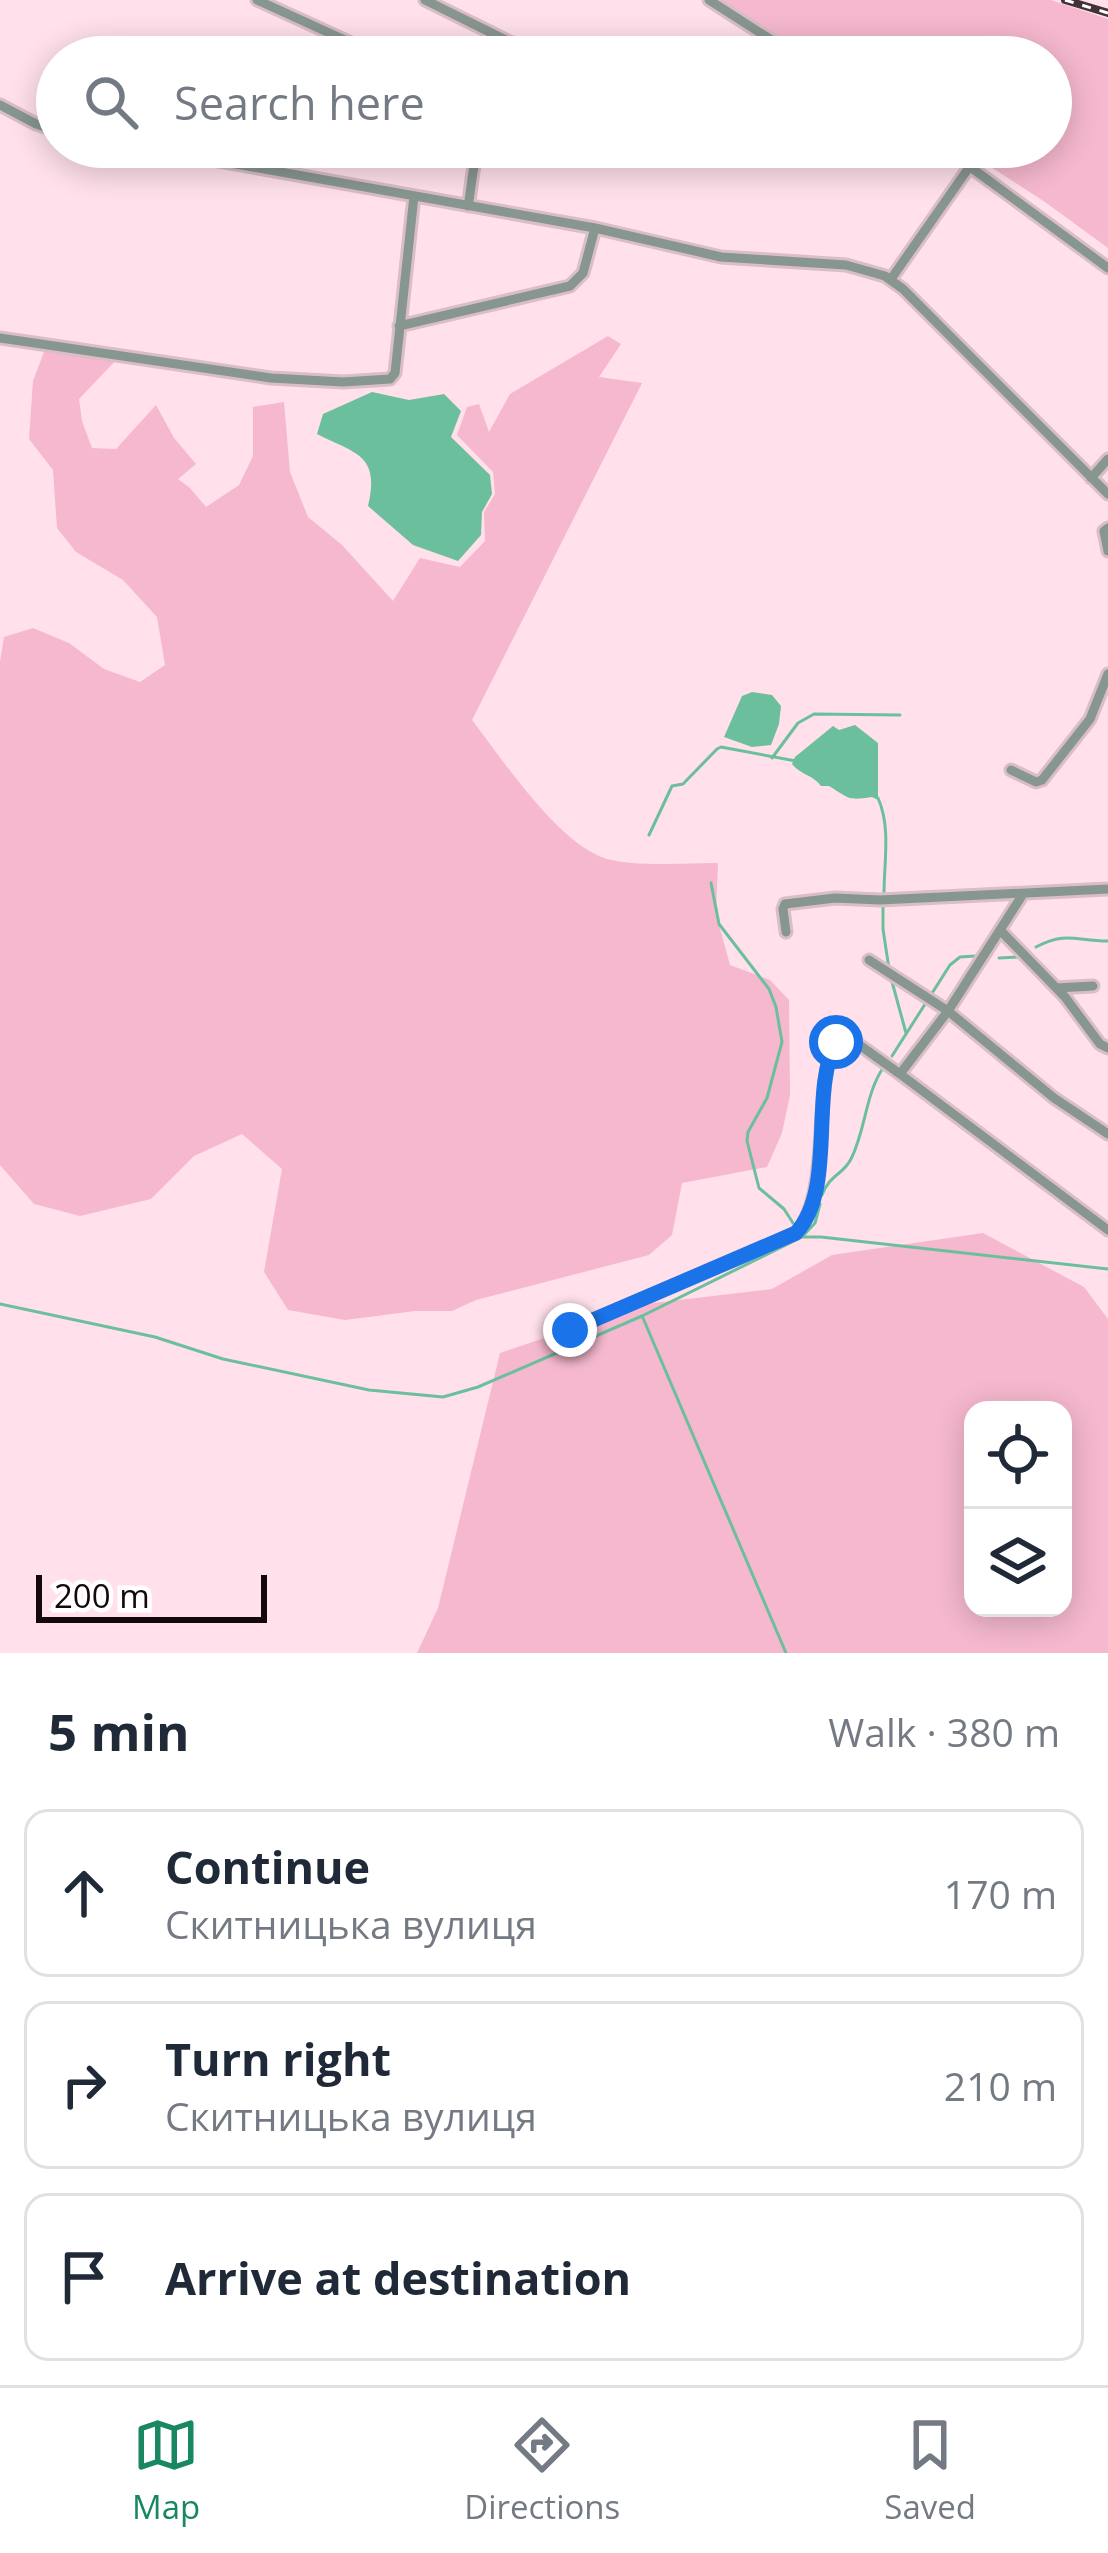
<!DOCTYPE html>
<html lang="en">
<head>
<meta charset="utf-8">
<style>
	body { margin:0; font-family:"Open Sans",sans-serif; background:#f6f6f7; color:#1f2937 }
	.controls { position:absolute; right:36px; bottom:36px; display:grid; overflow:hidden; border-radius:24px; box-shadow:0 6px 30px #0003 }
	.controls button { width:108px; height:108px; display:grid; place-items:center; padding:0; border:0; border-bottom:3px solid #e0e1e3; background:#fff; color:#1f2937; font:60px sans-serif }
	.scale { position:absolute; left:36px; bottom:30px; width:231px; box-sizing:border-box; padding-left:12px; border:6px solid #14080d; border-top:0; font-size:33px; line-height:42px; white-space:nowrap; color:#14080d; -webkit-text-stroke:9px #fff; paint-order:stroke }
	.stop { position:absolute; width:36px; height:36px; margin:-27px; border:9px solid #1a73e8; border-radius:50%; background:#fff }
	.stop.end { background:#1a73e8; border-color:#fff; box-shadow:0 3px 12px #0008 }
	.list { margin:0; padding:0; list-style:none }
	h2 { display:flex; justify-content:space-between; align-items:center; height:156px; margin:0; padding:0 48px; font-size:51px }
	h2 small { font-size:39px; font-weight:400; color:#747a83 }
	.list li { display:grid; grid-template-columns:78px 1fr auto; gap:36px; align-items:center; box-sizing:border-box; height:168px; margin:0 24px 24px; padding:0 24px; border:3px solid #e0e1e3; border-radius:24px }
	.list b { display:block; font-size:45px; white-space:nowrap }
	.list p { margin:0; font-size:39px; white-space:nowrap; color:#747a83 }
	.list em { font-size:39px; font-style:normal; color:#747a83 }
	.icon { flex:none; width:66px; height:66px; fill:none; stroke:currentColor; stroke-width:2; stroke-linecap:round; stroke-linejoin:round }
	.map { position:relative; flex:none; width:1108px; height:1653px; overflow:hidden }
	.search { position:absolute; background:#fff; box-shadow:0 6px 30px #0003; left:36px; right:36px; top:36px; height:132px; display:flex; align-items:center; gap:30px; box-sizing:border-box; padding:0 42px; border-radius:66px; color:#747a83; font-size:45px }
	.sheet { height:732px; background:#fff }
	nav { display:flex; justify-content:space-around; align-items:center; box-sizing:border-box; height:168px; border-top:3px solid #e0e1e3; background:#fff; font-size:33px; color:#747a83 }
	nav a { display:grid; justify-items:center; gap:6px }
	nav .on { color:#198664 }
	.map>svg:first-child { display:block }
	.green { fill:#f5b8cf; fill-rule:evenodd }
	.water { fill:#6bbf9d }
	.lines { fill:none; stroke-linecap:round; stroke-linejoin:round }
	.stream { stroke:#6bbf9d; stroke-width:3 }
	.minor-casing { stroke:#d9bdc7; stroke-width:15 }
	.minor { stroke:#87968f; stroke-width:9 }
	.rail-casing { stroke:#433339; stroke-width:8 }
	.rail { stroke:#fff; stroke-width:3; stroke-dasharray:9; stroke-linecap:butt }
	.route { stroke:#1a73e8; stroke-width:15 }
</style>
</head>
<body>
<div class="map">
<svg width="1108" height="1653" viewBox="0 0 1108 1653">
	<rect width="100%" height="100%" fill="#ffe0eb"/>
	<path class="green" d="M716,0H1051L1108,19V248L1045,202L960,147H1051V57H813Z
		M608,336L621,344L599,377L642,383L472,720C502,759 559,845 607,859C636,867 687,863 718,863L716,914L730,965L770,980L789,1000L790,1095L782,1133L767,1167L682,1183L672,1235L649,1255L476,1300L452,1311H415L345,1320L288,1310L264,1272L282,1169L242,1134L194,1156L151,1199L80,1216L34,1204L0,1165V662L4,637L33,628L69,643L104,669L140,682L165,665L157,617L123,580L76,552L57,528L53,470L29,439L33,381L44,352L76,349L119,357L79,399L82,421L92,448L116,449L156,405L174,438L196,464L178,479L190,488L206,507L239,485L253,456V407L284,402L290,472L308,517L342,545L393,601L420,558L460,567L485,541L484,512L495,494L493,472L457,435L467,407L479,404L489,432L510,394Z
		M983,1233L1084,1287L1108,1319V1653H417L438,1608L500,1353L645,1304L772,1289L832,1255ZM973,1410H1063V1608H973Z"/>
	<path class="water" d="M372,392L409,400L444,394L461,411L451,437L490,475L492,494L482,512L481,535L458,561L413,545L368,506C380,455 357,454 317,434L323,414Z
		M752,692L772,695L781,706L779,724L771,745L752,747L724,737L742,696Z
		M855,725L878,743V800L872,797C847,801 849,798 829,786H821C813,775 801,775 792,764L795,757L833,726L839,730Z"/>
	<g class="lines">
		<path class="stream" d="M772,758L798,723L814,714L900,715
			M878,798C891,827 884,862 884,894
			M649,835L672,786L683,784L717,749L721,747L796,761
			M711,883L719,924L769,989L776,1007L782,1042L767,1098L748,1132L747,1141L759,1188L784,1209L793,1223
			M883,905V929L889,969
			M1036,947C1066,931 1076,941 1108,941
			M999,958L1018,957
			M891,978L906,1033
			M892,1056L950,965L960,957L976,956
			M822,1195C830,1174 843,1175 851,1159C866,1129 865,1095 883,1068
			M802,1237L815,1223L820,1204
			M0,1304L155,1337L223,1359L369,1390L443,1397L478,1387L642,1316L802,1237H821L1108,1269
			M643,1318L786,1653"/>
		<defs>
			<path id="minor" d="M257,0L382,57
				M425,0L540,57
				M709,0L798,57
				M0,105L36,124L57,131
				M140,147L595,228L721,257L846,265L885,276L903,289L1108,494
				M943,147L1108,268
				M468,206C472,186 472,165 479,147
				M891,279L970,166
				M399,326L570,286L583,273L595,228
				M0,338L271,378L343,382L390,379L395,373L414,196
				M1091,478L1108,459
				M1108,528L1104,531L1108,551
				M1011,770L1036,782L1042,780L1090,719L1108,674
				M1000,930L1065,997L1100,1044L1108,1048
				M786,932L783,909L785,904L835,898L880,900L1108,889
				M869,960L948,1011L1054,1098L1108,1134
				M1056,988L1093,986
				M900,1074L948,1011L1023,894
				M570,1330L796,1233C835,1191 809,1065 841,1039H851L900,1074L1108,1230"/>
		</defs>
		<use href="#minor" class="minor-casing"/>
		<use href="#minor" class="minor"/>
		<defs>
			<path id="rail" d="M1065,0L1108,13"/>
		</defs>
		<use href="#rail" class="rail-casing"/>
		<use href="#rail" class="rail"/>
	</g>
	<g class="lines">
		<path class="route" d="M570,1330L796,1233C837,1188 809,1093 836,1042"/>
	</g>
</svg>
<div class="controls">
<button><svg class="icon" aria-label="locate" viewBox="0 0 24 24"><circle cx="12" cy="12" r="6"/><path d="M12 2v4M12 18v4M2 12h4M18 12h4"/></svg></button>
<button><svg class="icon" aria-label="layers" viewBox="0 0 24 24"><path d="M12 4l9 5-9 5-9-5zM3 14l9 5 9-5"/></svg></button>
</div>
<div class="scale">200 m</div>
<div class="stop" style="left:836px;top:1042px"></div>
<div class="stop end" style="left:570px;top:1330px"></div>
<div class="search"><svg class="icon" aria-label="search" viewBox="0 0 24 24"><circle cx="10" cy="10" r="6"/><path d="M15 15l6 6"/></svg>Search here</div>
</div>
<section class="sheet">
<h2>5 min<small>Walk · 380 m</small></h2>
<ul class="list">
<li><svg class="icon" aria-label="ahead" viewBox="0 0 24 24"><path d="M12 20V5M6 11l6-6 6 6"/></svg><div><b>Continue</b><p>Скитницька вулиця</p></div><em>170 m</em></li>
<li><svg class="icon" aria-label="right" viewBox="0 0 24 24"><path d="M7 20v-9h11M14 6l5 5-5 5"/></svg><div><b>Turn right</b><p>Скитницька вулиця</p></div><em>210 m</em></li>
<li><svg class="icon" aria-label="arrive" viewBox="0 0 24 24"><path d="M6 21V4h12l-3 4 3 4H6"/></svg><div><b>Arrive at destination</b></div></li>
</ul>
</section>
<nav>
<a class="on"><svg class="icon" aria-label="map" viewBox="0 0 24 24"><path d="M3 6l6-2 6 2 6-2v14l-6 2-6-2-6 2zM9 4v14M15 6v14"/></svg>Map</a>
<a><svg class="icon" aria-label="directions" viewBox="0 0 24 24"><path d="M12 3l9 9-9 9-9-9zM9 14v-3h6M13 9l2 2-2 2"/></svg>Directions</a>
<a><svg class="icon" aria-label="saved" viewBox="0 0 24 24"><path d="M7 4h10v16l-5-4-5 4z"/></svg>Saved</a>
</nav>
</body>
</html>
